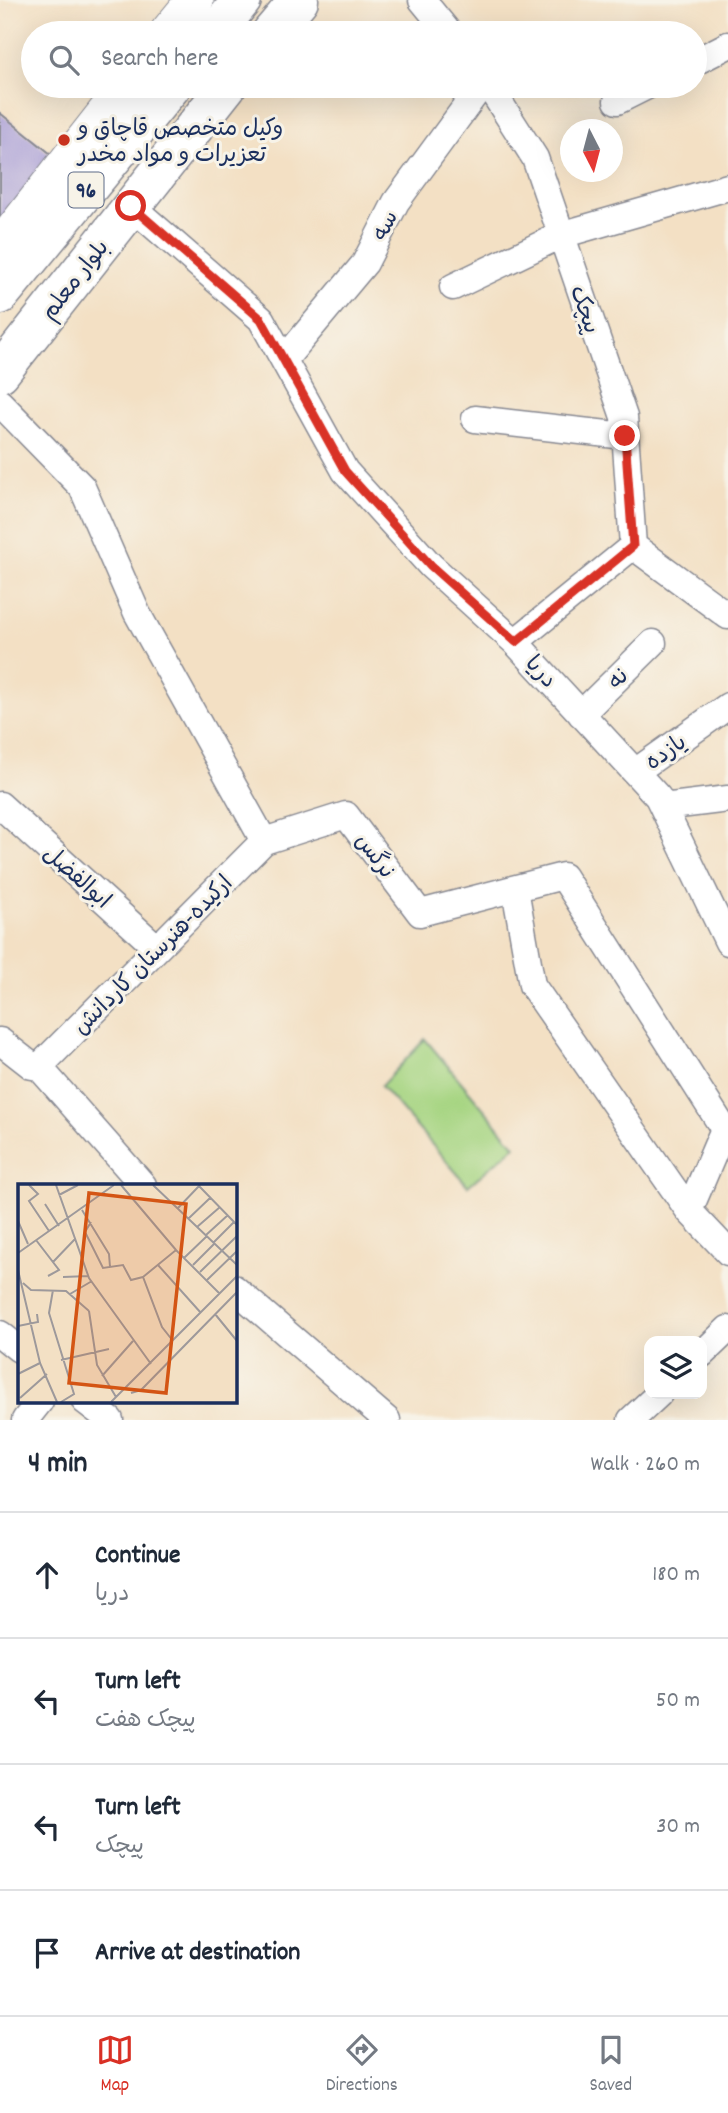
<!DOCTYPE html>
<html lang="en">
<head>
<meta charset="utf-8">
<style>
	body { margin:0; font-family:Dekko,"Playpen Sans Arabic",sans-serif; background:#f2f2f3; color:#1f2937 }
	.controls { position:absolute; right:21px; bottom:21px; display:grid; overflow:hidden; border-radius:14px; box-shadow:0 7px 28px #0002 }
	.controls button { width:63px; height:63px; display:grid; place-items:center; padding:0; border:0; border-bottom:2px solid #e0e1e3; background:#fff; color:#1f2937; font:35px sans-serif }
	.compass { position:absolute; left:560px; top:119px; width:63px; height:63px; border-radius:50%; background:#fff; box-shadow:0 7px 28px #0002; rotate:174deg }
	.stop { position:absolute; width:21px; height:21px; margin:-16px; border:5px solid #d93025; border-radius:50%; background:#fff }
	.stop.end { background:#d93025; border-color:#fff; box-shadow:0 2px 7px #0008 }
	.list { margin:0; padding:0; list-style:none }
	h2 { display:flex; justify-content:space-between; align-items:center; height:91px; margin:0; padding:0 28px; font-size:30px }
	h2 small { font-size:23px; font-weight:400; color:#747a83 }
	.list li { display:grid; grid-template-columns:46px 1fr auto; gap:21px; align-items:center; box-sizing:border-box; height:126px; padding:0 28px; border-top:2px solid #e0e1e3 }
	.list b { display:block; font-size:26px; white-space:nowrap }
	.list p { margin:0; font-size:23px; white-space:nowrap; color:#747a83 }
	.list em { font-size:23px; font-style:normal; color:#747a83 }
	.icon { flex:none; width:38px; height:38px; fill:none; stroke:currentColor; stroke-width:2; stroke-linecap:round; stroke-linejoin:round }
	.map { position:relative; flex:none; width:728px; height:1420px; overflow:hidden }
	.search { position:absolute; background:#fff; box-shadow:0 7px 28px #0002; left:21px; right:21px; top:21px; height:77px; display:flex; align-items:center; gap:18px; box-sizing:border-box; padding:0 24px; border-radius:38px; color:#747a83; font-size:26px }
	.sheet { height:595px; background:#fff }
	nav { display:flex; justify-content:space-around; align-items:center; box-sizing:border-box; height:98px; border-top:2px solid #e0e1e3; background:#fff; font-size:19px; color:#747a83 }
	nav a { display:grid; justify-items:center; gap:4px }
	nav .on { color:#d93025 }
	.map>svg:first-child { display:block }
	.green { fill:#a7d583; stroke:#618270; stroke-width:2 }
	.building { fill:#aba0d7 }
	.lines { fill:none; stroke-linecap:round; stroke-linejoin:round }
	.street-casing { stroke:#878891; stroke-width:29 }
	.secondary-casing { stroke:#878891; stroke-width:39 }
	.highway-casing { stroke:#878891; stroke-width:41 }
	.street { stroke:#fff; stroke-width:26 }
	.secondary { stroke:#fff; stroke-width:37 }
	.highway { stroke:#fff; stroke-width:38 }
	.route { stroke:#d93025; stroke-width:9 }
	.poi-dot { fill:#c8321e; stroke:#f7f3e8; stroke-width:2.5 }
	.labels { text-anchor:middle; stroke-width:6; stroke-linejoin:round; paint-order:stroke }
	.shield { fill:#f7f3e8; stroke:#5d6a87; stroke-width:2 }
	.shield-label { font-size:21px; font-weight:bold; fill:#1b2f5e }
	.poi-label { font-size:23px; fill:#1b2f5e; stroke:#f7f3e8; text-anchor:start }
	.street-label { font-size:23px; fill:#1b2f5e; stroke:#f7f3e8 }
	.inset-road { fill:none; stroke:#9d999b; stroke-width:2 }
	.view { fill:#d45514; fill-opacity:0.15; stroke:#d45514; stroke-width:3.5 }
	.inset-edge { fill:none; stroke:#1b2f5e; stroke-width:3.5 }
</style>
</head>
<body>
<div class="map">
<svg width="728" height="1420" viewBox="0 0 728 1420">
	<rect width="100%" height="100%" fill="#f7f3e8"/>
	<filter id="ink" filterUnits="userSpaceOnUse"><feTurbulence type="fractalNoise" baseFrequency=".0143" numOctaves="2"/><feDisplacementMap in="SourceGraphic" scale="14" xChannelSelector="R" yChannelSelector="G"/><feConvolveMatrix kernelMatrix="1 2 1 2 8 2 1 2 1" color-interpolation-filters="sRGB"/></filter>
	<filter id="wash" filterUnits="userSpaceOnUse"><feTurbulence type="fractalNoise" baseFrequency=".00686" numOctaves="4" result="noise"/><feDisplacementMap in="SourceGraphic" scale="28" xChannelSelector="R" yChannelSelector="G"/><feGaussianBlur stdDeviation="1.57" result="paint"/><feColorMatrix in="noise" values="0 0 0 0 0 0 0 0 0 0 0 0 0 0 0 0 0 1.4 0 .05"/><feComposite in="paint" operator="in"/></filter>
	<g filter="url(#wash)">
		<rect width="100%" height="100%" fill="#f3e0c4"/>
		<path class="green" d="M425,1039L515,1146L468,1186L381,1086Z"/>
		<g id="blocks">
			<path class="building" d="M0,113L62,163L0,240Z"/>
		</g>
	</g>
	<g filter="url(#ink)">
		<use href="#blocks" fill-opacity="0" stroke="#878891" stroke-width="2"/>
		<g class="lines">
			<defs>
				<path id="street" d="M422,0L449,33
					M695,62L728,45
					M489,86L535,158L624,417L633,546
					M617,101L647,86
					M131,206L261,319L345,471L431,566L515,642L658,797L728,942
					M453,287L561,235L728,187
					M284,360L365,263L396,202L481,86
					M0,403L82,487L137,613L264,841L346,815L420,913L563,876L724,1129L689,1211
					M475,419L625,436
					M633,546L728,616
					M515,642L633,546
					M581,714L653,643
					M635,772L728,706
					M0,805L156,947
					M663,807L728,799
					M515,889L532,985L689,1211L728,1252
					M0,1041L32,1066L39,1067L264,841
					M39,1067L143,1185
					M234,1288L387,1420
					M0,1334L19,1349
					M702,1354L728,1329
					M85,1401L110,1420
					M25,1420L40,1401
					M631,1420L659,1394"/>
				<path id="secondary" d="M168,33L195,0
					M0,248L127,86"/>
				<path id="highway" d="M215,33L242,0
					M271,33L299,0
					M0,295L172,86
					M0,373L227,86"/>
			</defs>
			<use href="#street" class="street-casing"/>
			<use href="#secondary" class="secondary-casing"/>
			<use href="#highway" class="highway-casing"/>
			<use href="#street" class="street"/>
			<use href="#secondary" class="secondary"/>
			<use href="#highway" class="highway"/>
		</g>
	</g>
	<g class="lines" filter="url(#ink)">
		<path class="route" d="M131,206L261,319L345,471L431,566L516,642L633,546L625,436"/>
	</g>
	<circle class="poi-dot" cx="64" cy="140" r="7"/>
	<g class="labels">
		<rect class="shield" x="68.5" y="172.5" width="35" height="35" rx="5"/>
		<g class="shield-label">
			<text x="86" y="197">96</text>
		</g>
		<g class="poi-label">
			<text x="78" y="135">وکیل متخصص قاچاق و<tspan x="78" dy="26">تعزیرات و مواد مخدر</tspan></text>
		</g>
		<g class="street-label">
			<text transform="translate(384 225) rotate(-64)" y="8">سه</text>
			<text transform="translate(74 279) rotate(-52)" y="8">بلوار معلم</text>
			<text transform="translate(586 309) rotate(71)" y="8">پیچک</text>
			<text transform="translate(542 671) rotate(48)" y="8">دریا</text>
			<text transform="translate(617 678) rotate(-45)" y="8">نه</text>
			<text transform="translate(665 751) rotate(-35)" y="8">یازده</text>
			<text transform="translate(376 855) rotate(53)" y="8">نرگس</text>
			<text transform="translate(78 876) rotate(42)" y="8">ابوالفضل</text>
			<text transform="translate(152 954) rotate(-45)" y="8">ارکیده-هنرستان کاردانش</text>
		</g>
	</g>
	<g transform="translate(18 1184)">
		<rect width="219" height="219" fill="#f3e0c4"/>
		<path class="inset-road" d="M11,1L20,10L11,17L31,47M38,1L71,94L133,180M103,1L158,66M135,1L219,81M181,2L219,41M41,11L60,1M27,20L41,42M160,24L182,1M64,26L91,70L92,83M170,35L192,14M0,37L10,60M73,38L67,48L85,84L105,81L113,96L125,93L144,143L155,157M179,43L202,23M188,51L210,31M18,56L41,86L30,92M196,58L216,38M0,69L96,1M166,74L189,52M35,78L57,55M140,81L183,129M175,81L197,59M0,86L22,179L39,218M182,88L219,52M45,93L71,92M125,93L158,66L202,110M189,96L219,67M5,99L13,106L48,107L71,127M35,106L31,129L56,210L43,218M52,110L74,97M71,127L79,181L98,213M197,130L219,157M0,142L20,138L19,130M43,176L91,165M0,190L22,179M84,192L115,157M113,209L123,206L219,108M2,214L29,190M93,218L219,92"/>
		<path class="view" d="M71,9L168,20L148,209L51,199Z"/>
		<rect width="219" height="219" class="inset-edge"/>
	</g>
</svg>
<div class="controls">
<button><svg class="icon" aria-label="layers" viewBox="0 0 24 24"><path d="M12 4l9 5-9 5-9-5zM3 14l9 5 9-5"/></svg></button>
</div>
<svg class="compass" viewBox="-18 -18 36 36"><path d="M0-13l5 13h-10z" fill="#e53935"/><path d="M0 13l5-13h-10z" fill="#747a83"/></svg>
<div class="stop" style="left:131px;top:206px"></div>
<div class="stop end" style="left:625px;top:436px"></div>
<div class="search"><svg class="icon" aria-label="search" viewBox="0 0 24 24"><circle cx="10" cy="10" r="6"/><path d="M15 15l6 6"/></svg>Search here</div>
</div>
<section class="sheet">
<h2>4 min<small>Walk · 260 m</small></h2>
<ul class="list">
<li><svg class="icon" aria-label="ahead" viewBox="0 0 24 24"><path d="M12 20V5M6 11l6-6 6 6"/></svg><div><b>Continue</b><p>دریا</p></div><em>180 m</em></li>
<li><svg class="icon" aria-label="left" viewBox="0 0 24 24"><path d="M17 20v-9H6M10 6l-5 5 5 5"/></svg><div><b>Turn left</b><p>پیچک هفت</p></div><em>50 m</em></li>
<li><svg class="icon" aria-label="left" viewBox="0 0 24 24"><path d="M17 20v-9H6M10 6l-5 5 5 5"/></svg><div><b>Turn left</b><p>پیچک</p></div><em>30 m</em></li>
<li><svg class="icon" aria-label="arrive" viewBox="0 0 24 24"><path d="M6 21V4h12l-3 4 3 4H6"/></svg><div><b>Arrive at destination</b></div></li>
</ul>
</section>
<nav>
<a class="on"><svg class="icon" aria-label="map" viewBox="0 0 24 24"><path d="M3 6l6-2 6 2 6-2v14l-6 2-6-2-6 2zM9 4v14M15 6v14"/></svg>Map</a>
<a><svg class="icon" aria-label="directions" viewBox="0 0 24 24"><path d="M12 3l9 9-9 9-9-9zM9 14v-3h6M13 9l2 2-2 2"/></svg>Directions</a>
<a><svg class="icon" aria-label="saved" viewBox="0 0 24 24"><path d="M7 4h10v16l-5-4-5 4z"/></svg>Saved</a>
</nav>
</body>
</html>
